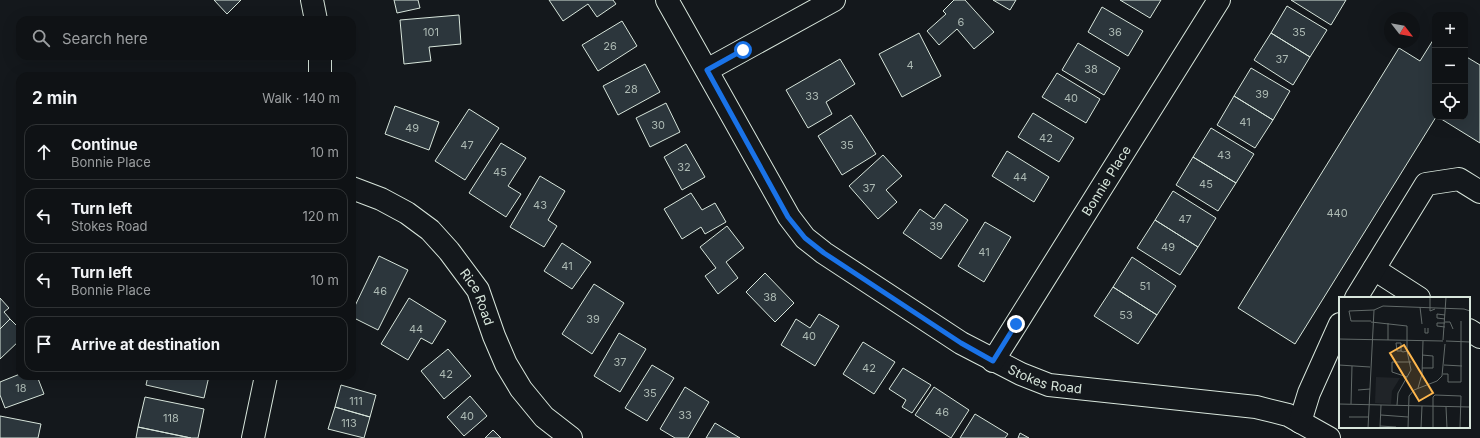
<!DOCTYPE html>
<html lang="en">
<head>
<meta charset="utf-8">
<style>
	body { margin:0; font-family:Inter,sans-serif; background:#1d2022; color:#f1f3f6 }
	.controls { position:absolute; right:12px; top:12px; display:grid; overflow:hidden; border-radius:8px; box-shadow:0 4px 16px #0002 }
	.controls button { width:36px; height:36px; display:grid; place-items:center; padding:0; border:0; border-bottom:1px solid #2f3234; background:#0f1215; color:#f1f3f6; font:20px sans-serif }
	.compass { position:absolute; left:1384px; top:12px; width:36px; height:36px; border-radius:50%; background:#0f1215; box-shadow:0 4px 16px #0002; rotate:121deg }
	.stop { position:absolute; width:12px; height:12px; margin:-9px; border:3px solid #1a73e8; border-radius:50%; background:#fff }
	.stop.end { background:#1a73e8; border-color:#fff; box-shadow:0 1px 4px #0008 }
	.list { margin:0; padding:0; list-style:none }
	h2 { display:flex; justify-content:space-between; align-items:center; height:52px; margin:0; padding:0 16px; font-size:17px }
	h2 small { font-size:13px; font-weight:400; color:#9b9ea0 }
	.list li { display:grid; grid-template-columns:26px 1fr auto; gap:12px; align-items:center; box-sizing:border-box; height:56px; margin:0 8px 8px; padding:0 8px; border:1px solid #2f3234; border-radius:12px }
	.list b { display:block; font-size:15px; white-space:nowrap }
	.list p { margin:0; font-size:13px; white-space:nowrap; color:#9b9ea0 }
	.list em { font-size:13px; font-style:normal; color:#9b9ea0 }
	.icon { flex:none; width:22px; height:22px; fill:none; stroke:currentColor; stroke-width:2; stroke-linecap:round; stroke-linejoin:round }
	.map { position:relative; flex:none; width:1480px; height:438px; overflow:hidden }
	.search { position:absolute; background:#0f1215; box-shadow:0 4px 16px #0002; left:16px; top:16px; width:340px; height:44px; display:flex; align-items:center; gap:10px; box-sizing:border-box; padding:0 14px; border-radius:12px; color:#9b9ea0; font-size:15px }
	.panel { position:absolute; background:#0f1215; box-shadow:0 4px 16px #0002; left:16px; top:72px; width:340px; height:308px; border-radius:12px }
	.map>svg:first-child { display:block }
	.building { fill:#2c363c; stroke:#d8e6dc }
	.lines { fill:none; stroke-linecap:round; stroke-linejoin:round }
	.minor-casing { stroke:#d8e6dc; stroke-width:24 }
	.minor { stroke:#14181c; stroke-width:22 }
	.route { stroke:#1a73e8; stroke-width:5 }
	.labels { text-anchor:middle; stroke-width:3; stroke-linejoin:round; paint-order:stroke }
	.number-label { font-size:11px; fill:#adbab4 }
	.street-label { font-size:13px; fill:#d8e6dc; stroke:#14181c }
	.inset-road { fill:none; stroke:#626a69; stroke-width:1 }
	.view { fill:#ffb74d; fill-opacity:0.15; stroke:#ffb74d; stroke-width:2 }
	.inset-edge { fill:none; stroke:#d8e6dc; stroke-width:2 }
</style>
</head>
<body>
<div class="map">
<svg width="1480" height="438" viewBox="0 0 1480 438">
	<rect width="100%" height="100%" fill="#14181c"/>
	<path class="building" d="M214,0H241L227,14Z
		M394,0H418L420,8L397,13Z
		M549,0H613L616,4L597,17L588,4L563,21Z
		M954,0H965L994,32L974,49L957,29L939,45L927,31L946,14L943,11Z
		M993,0H1016L1010,10Z
		M1120,0H1161L1150,18Z
		M1291,0H1346L1331,25Z
		M1287,6L1327,30L1310,57L1271,33Z
		M1102,7L1143,31L1128,56L1088,32Z
		M459,15L461,44L429,47L431,61L404,64L400,20Z
		M622,21L637,46L598,71L582,45Z
		M919,33L941,76L902,97L879,54Z
		M1271,33L1310,57L1293,85L1254,60Z
		M1435,37L1436,117L1295,344L1238,308L1399,48L1420,61Z
		M1078,43L1120,68L1104,95L1062,70Z
		M1465,56L1480,65V143L1438,117H1465Z
		M840,59L855,84L826,102L832,114L808,128L786,90Z
		M645,64L660,92L618,115L603,86Z
		M1251,68L1290,91L1273,120L1234,96Z
		M1057,73L1100,99L1086,123L1042,97Z
		M1234,96L1273,120L1255,148L1217,125Z
		M666,103L680,132L650,147L636,118Z
		M395,106L439,122L429,150L385,134Z
		M469,109L499,128L465,180L435,161Z
		M1033,113L1074,138L1059,162L1018,137Z
		M851,115L876,154L842,175L818,136Z
		M1211,128L1254,154L1236,183L1193,157Z
		M501,143L526,158L508,186L521,194L506,217L469,193Z
		M686,144L705,177L682,190L664,157Z
		M1007,151L1049,177L1034,202L992,176Z
		M883,155L902,176L886,190L897,202L878,219L849,186Z
		M1193,157L1236,183L1218,211L1176,185Z
		M540,176L565,191L548,220L557,226L544,247L510,227Z
		M1173,191L1216,218L1198,247L1155,220Z
		M691,193L702,210L715,203L726,222L705,234L701,227L682,239L664,209Z
		M945,204L968,220L941,259L903,233L920,209L934,219Z
		M1155,220L1198,247L1180,275L1137,248Z
		M985,222L1011,237L984,282L958,266Z
		M727,226L744,248L726,262L738,278L718,294L705,276L716,268L700,247Z
		M562,243L591,262L572,289L544,271Z
		M379,256L408,270L378,330L352,317V312Z
		M1132,257L1176,286L1157,315L1113,287Z
		M765,273L794,303L775,322L746,292Z
		M594,284L624,303L592,354L562,334Z
		M1113,287L1157,315L1138,344L1094,316Z
		M0,298L9,308L4,312L10,319L0,329Z
		M409,298L446,321L432,344L421,338L408,360L381,344Z
		M819,314L839,326L815,366L781,345L796,319L810,328Z
		M10,319L20,329V340L0,359V329Z
		M619,333L646,349L620,392L594,376Z
		M863,342L895,362L874,394L843,374Z
		M448,349L471,376L444,399L421,371Z
		M652,365L674,378L647,421L625,408Z
		M903,368L931,385L912,413L902,407L906,400L889,389Z
		M20,374V376H37L44,394L5,408L0,395V382Z
		M148,376H209L204,398L146,385Z
		M341,385L376,395L370,417L335,407Z
		M685,387L709,402L688,438H675L660,429Z
		M934,387L969,410L951,438L915,415Z
		M470,396L487,416L464,436L447,417Z
		M145,397L204,409L198,438H191L138,427Z
		M335,407L370,417L364,438L328,429Z
		M975,414L1008,434L1005,438H960Z
		M0,416L41,424L38,438H0Z
		M715,423L740,438H706Z
		M138,427L191,438H136Z
		M493,430L501,438H485Z
		M1020,433L1029,438H1018Z"/>
	<g class="lines">
		<defs>
			<g id="minor">
				<path d="M312,0L316,20"/>
				<path id="s1" d="M667,0L789,217L805,238L824,253L961,343L1021,374L1049,385L1256,407L1288,415L1329,438"/>
				<path d="M707,70L834,0"/>
				<path d="M320,76V56"/>
				<path id="s2" d="M352,188L381,199L407,213L430,230L449,251L478,290L494,336L506,364L521,389L544,417L571,438"/>
				<path d="M1374,269L1419,298"/>
				<path d="M1356,298L1426,184L1459,179L1480,192"/>
				<path d="M1469,330L1480,337"/>
				<path id="s3" d="M993,361L1219,0"/>
				<path d="M1300,422L1309,393L1340,324"/>
				<path d="M253,438L266,376"/>
			</g>
		</defs>
		<use href="#minor" class="minor-casing"/>
		<use href="#minor" class="minor"/>
	</g>
	<g class="lines">
		<path class="route" d="M743,50L707,70L788,217L805,238L824,253L961,343L993,361L1016,324"/>
	</g>
	<g class="labels">
		<g class="number-label">
			<text x="961" y="26">6</text>
			<text x="431" y="36">101</text>
			<text x="1115" y="36">36</text>
			<text x="1299" y="36">35</text>
			<text x="610" y="50">26</text>
			<text x="1282" y="63">37</text>
			<text x="910" y="69">4</text>
			<text x="1091" y="73">38</text>
			<text x="631" y="93">28</text>
			<text x="1262" y="98">39</text>
			<text x="812" y="100">33</text>
			<text x="1071" y="102">40</text>
			<text x="1245" y="126">41</text>
			<text x="658" y="129">30</text>
			<text x="412" y="132">49</text>
			<text x="1046" y="142">42</text>
			<text x="467" y="149">47</text>
			<text x="847" y="149">35</text>
			<text x="1224" y="159">43</text>
			<text x="684" y="171">32</text>
			<text x="500" y="176">45</text>
			<text x="1020" y="181">44</text>
			<text x="1206" y="188">45</text>
			<text x="869" y="192">37</text>
			<text x="540" y="209">43</text>
			<text x="1337" y="217">440</text>
			<text x="1185" y="223">47</text>
			<text x="936" y="230">39</text>
			<text x="1168" y="251">49</text>
			<text x="984" y="256">41</text>
			<text x="567" y="270">41</text>
			<text x="1145" y="290">51</text>
			<text x="380" y="295">46</text>
			<text x="770" y="301">38</text>
			<text x="1126" y="319">53</text>
			<text x="593" y="323">39</text>
			<text x="416" y="333">44</text>
			<text x="809" y="340">40</text>
			<text x="620" y="366">37</text>
			<text x="869" y="372">42</text>
			<text x="446" y="378">42</text>
			<text x="21" y="392">18</text>
			<text x="650" y="397">35</text>
			<text x="356" y="405">111</text>
			<text x="942" y="416">46</text>
			<text x="685" y="419">33</text>
			<text x="467" y="420">40</text>
			<text x="171" y="422">118</text>
			<text x="349" y="427">113</text>
		</g>
		<g class="street-label">
			<text dy="5" stroke="none"><textPath href="#s3" startOffset="213">Bonnie Place</textPath></text>
			<text dy="5" stroke="none"><textPath href="#s2" startOffset="172">Rice Road</textPath></text>
			<text dy="5" stroke="none"><textPath href="#s1" startOffset="556">Stokes Road</textPath></text>
		</g>
	</g>
	<g transform="translate(1339 297)">
		<rect width="131" height="131" fill="#14181c"/>
		<path d="M37,80L61,81L53,94L52,107L36,106Z" fill="#202428"/>
		<path class="inset-road" d="M3,0H26M91,0V14L96,12M81,10L83,27M106,22L98,21V17L106,18M32,24H12L10,14L35,13M32,25L68,29V54L72,73L59,96L58,108M106,25H111L114,32M106,30L98,29V26H106M86,31V36H89V31M0,42L104,44M49,43V26M104,43L107,0M107,44L131,45M62,54V46H57L58,54H62L64,55L68,54M0,68L31,70M105,68L123,69M83,71H94V59L83,58M104,77H109V85H122V24M68,80L53,75V65H72M79,91L83,77L84,44M19,93L31,92M0,107L131,110M12,107L13,69M107,110L108,131M42,118L69,120M10,120H30M41,129L57,130M29,131L35,13L44,9L125,12L131,14M41,131L42,108M69,131L70,99L75,93L98,84L103,79L106,47M82,131L83,109M94,131V100L96,98L122,99L121,131"/>
		<path class="view" d="M65,48L94,96L80,104L51,56Z"/>
		<rect width="131" height="131" class="inset-edge"/>
	</g>
</svg>
<div class="controls">
<button>+</button>
<button>−</button>
<button><svg class="icon" aria-label="locate" viewBox="0 0 24 24"><circle cx="12" cy="12" r="6"/><path d="M12 2v4M12 18v4M2 12h4M18 12h4"/></svg></button>
</div>
<svg class="compass" viewBox="-18 -18 36 36"><path d="M0-13l5 13h-10z" fill="#e53935"/><path d="M0 13l5-13h-10z" fill="#9b9ea0"/></svg>
<div class="stop" style="left:743px;top:50px"></div>
<div class="stop end" style="left:1016px;top:324px"></div>
<div class="search"><svg class="icon" aria-label="search" viewBox="0 0 24 24"><circle cx="10" cy="10" r="6"/><path d="M15 15l6 6"/></svg>Search here</div>
<section class="panel">
<h2>2 min<small>Walk · 140 m</small></h2>
<ul class="list">
<li><svg class="icon" aria-label="ahead" viewBox="0 0 24 24"><path d="M12 20V5M6 11l6-6 6 6"/></svg><div><b>Continue</b><p>Bonnie Place</p></div><em>10 m</em></li>
<li><svg class="icon" aria-label="left" viewBox="0 0 24 24"><path d="M17 20v-9H6M10 6l-5 5 5 5"/></svg><div><b>Turn left</b><p>Stokes Road</p></div><em>120 m</em></li>
<li><svg class="icon" aria-label="left" viewBox="0 0 24 24"><path d="M17 20v-9H6M10 6l-5 5 5 5"/></svg><div><b>Turn left</b><p>Bonnie Place</p></div><em>10 m</em></li>
<li><svg class="icon" aria-label="arrive" viewBox="0 0 24 24"><path d="M6 21V4h12l-3 4 3 4H6"/></svg><div><b>Arrive at destination</b></div></li>
</ul>
</section>
</div>
</body>
</html>
